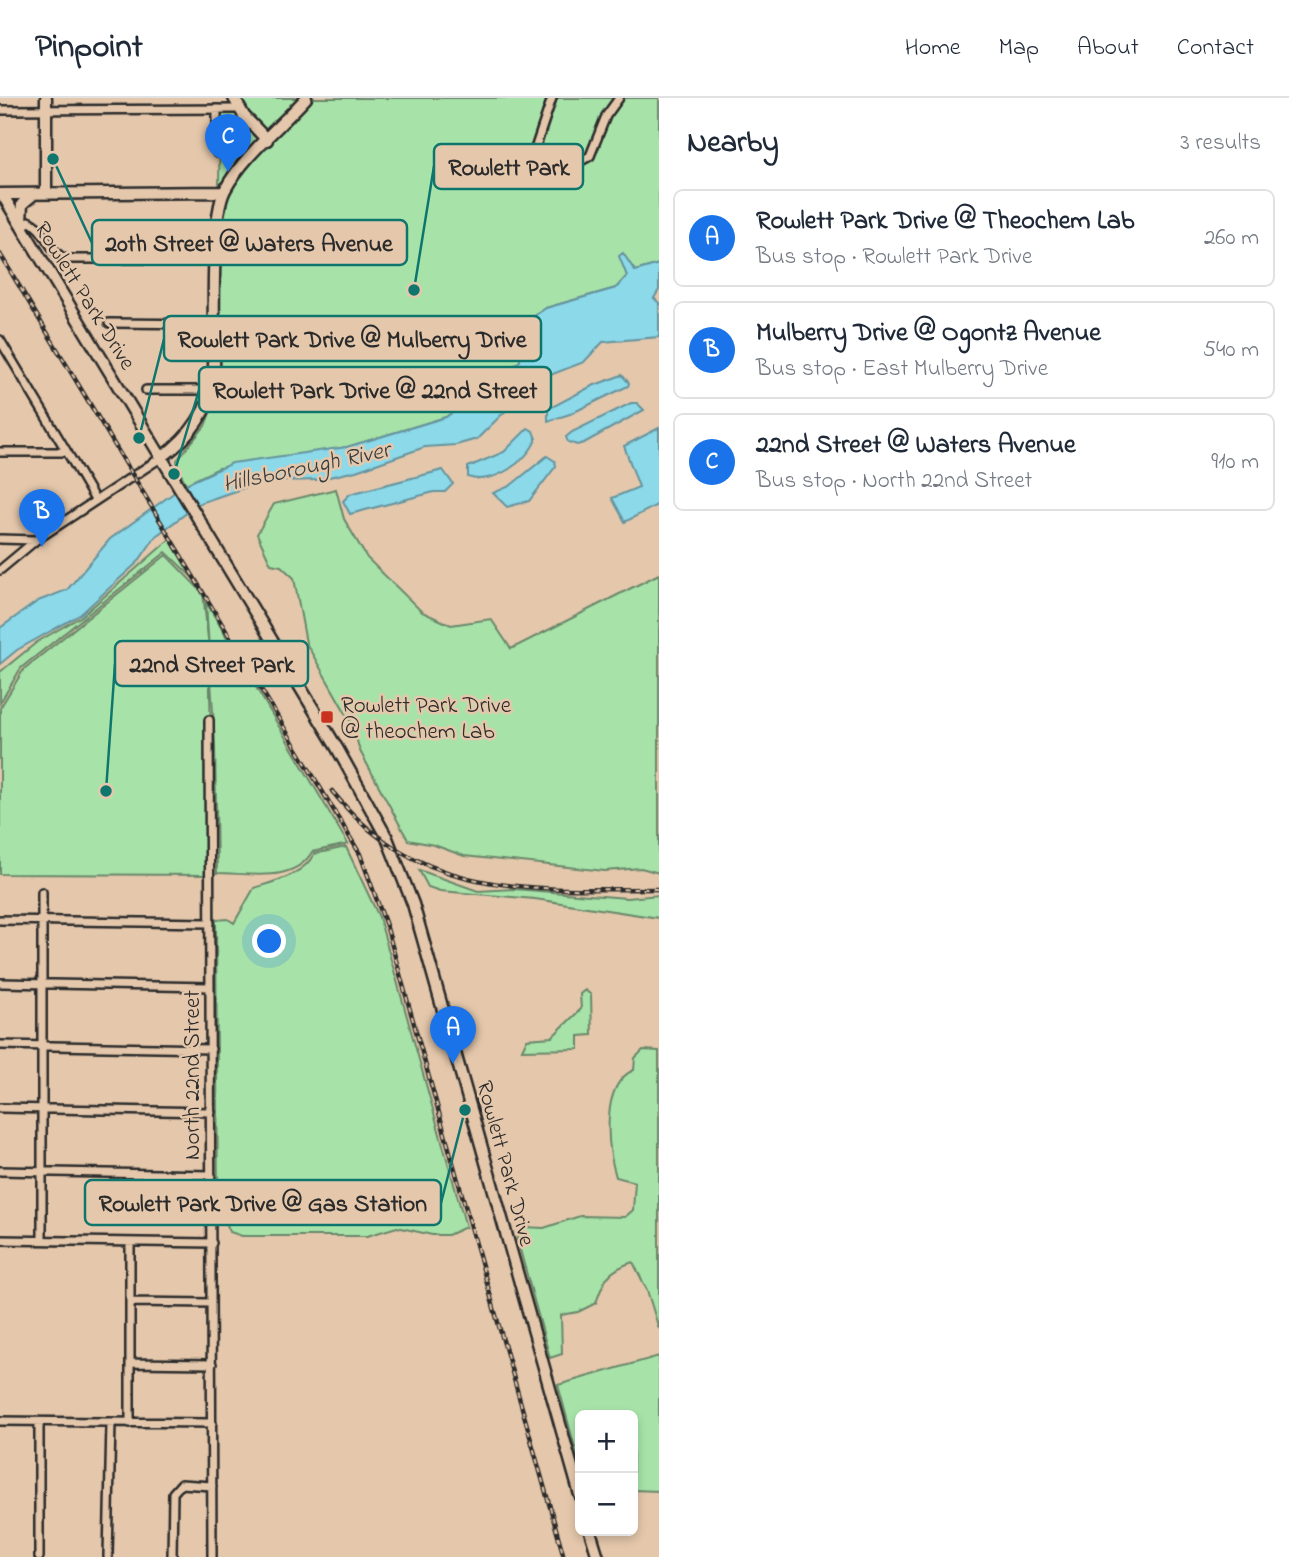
<!DOCTYPE html>
<html lang="en">
<head>
<meta charset="utf-8">
<style>
	body { margin:0; font-family:"Indie Flower",sans-serif; background:#f2f2f3; color:#1f2937 }
	.controls { position:absolute; right:21px; bottom:21px; display:grid; overflow:hidden; border-radius:10px; box-shadow:0 4px 10px #0003 }
	.controls button { width:63px; height:63px; display:grid; place-items:center; padding:0; border:0; border-bottom:2px solid #e0e1e3; background:#fff; color:#1f2937; font:35px sans-serif }
	.you { position:absolute; left:270px; top:844px; width:24px; height:24px; margin:-18px; border:5px solid #fff; border-radius:50%; background:#1a73e8; box-shadow:0 0 0 10px #1a73e833 }
	.badge { display:grid; place-items:center; width:46px; height:46px; border-radius:50%; background:#1a73e8; color:#fff; font-size:23px; font-weight:700 }
	.pin { position:absolute; translate:-50% -58px; filter:drop-shadow(0 2px 4px #0008) }
	.pin::after { content:''; position:absolute; top:37px; width:24px; height:21px; background:inherit; clip-path:polygon(0 0,100% 0,50% 100%) }
	.list { margin:0; padding:0; list-style:none }
	h2 { display:flex; justify-content:space-between; align-items:center; height:91px; margin:0; padding:0 28px; font-size:30px }
	h2 small { font-size:23px; font-weight:400; color:#747a83 }
	.list li { display:grid; grid-template-columns:46px 1fr auto; gap:21px; align-items:center; box-sizing:border-box; height:98px; margin:0 14px 14px; padding:0 14px; border:2px solid #e0e1e3; border-radius:10px }
	.list b { display:block; font-size:26px; white-space:nowrap }
	.list p { margin:0; font-size:23px; white-space:nowrap; color:#747a83 }
	.list em { font-size:23px; font-style:normal; color:#747a83 }
	.map { position:relative; flex:none; width:659px; height:1459px; overflow:hidden }
	header { display:flex; align-items:center; gap:42px; box-sizing:border-box; height:98px; padding:0 35px; background:#fff; border-bottom:2px solid #e0e1e3 }
	header strong { font-size:33px }
	nav { display:flex; gap:38px; margin-inline-start:auto; font-size:24px }
	main { display:flex }
	aside { flex:1; background:#fff }
	.map>svg:first-child { display:block }
	.green { fill:#a7e3a9; stroke:#69876a; stroke-width:2 }
	.water { fill:#8bd9e9; stroke:#65939d; stroke-width:2 }
	.lines { fill:none; stroke-linecap:round; stroke-linejoin:round }
	.river { stroke:#8bd9e9; stroke-width:10 }
	.street-casing { stroke:#2b2b2b; stroke-width:12 }
	.secondary-casing { stroke:#2b2b2b; stroke-width:15 }
	.street { stroke:#e5c8ac; stroke-width:7 }
	.secondary { stroke:#e5c8ac; stroke-width:10 }
	.rail-casing { stroke:#2b2b2b; stroke-width:4.5 }
	.rail { stroke:#e5c8ac; stroke-width:2; stroke-dasharray:5; stroke-linecap:butt }
	.poi-dot { fill:#c8321e; stroke:#e5c8ac; stroke-width:2.5 }
	.labels { text-anchor:middle; stroke-width:5; stroke-linejoin:round; paint-order:stroke }
	.street-label { font-size:23px; fill:#2b2b2b; stroke:#e5c8ac }
	.poi-label { font-size:23px; fill:#2b2b2b; stroke:#e5c8ac; text-anchor:start }
	.water-label { font-size:24px; font-style:italic; fill:#353c3e; stroke:#e5c8ac }
	.leader { fill:none; stroke:#0f766e; stroke-width:2.5 }
	.callout-dot { fill:#0f766e; stroke:#e5c8ac; stroke-width:2.5 }
	.callout { fill:#e5c8ac; stroke:#0f766e; stroke-width:2.5 }
	.callout-label { font-size:24px; text-anchor:middle; font-weight:bold; fill:#2b2b2b }
</style>
</head>
<body>
<header>
<strong>Pinpoint</strong>
<nav><a>Home</a><a>Map</a><a>About</a><a>Contact</a></nav>
</header>
<main>
<div class="map">
<svg width="659" height="1459" viewBox="0 0 659 1459">
	<rect width="100%" height="100%" fill="#e5c8ac"/>
	<filter id="ink" filterUnits="userSpaceOnUse"><feTurbulence type="fractalNoise" baseFrequency=".0143" numOctaves="2"/><feDisplacementMap in="SourceGraphic" scale="14" xChannelSelector="R" yChannelSelector="G"/><feConvolveMatrix kernelMatrix="1 2 1 2 8 2 1 2 1" color-interpolation-filters="sRGB"/></filter>
	<g filter="url(#ink)">
		<path class="green" d="M239,0H659V166L635,173L623,156L620,158L627,178L616,190L546,210L522,235L520,263L446,319L347,349L219,370L186,386L178,370L177,362L205,328L220,289V122C230,85 246,68 273,42L250,21Z
			M220,14H238L263,42L223,91H219Z
			M336,391L344,421L367,460L422,514L451,527L491,521L511,551L659,476V775L641,770L605,773L464,758L434,747L408,742L360,653L352,626L306,545L294,480L281,468L271,466L257,436L274,406Z
			M170,441L193,480L166,454L21,570L0,605V574L37,544L82,518Z
			M166,457L203,495L209,550L214,777L0,776V610L24,571Z
			M206,504L348,746L312,754C293,786 249,775 217,775L215,646Z
			M346,749L379,819L466,1129L448,1137H432L397,1129L367,1138H242L230,1134L218,1106L216,822L228,821L234,825L254,790C276,783 303,777 314,756Z
			M419,772L478,793L514,791L627,800L659,797V820L535,801L440,793L428,789Z
			M585,892L591,897L592,937L579,938V951L522,952L527,941L552,939L581,911L580,896Z
			M643,952L659,953V1231L647,1192L633,1164C608,1172 604,1181 596,1205L578,1214L561,1217L562,1256L550,1260L517,1141L524,1129L544,1130L580,1118L625,1119L633,1112L635,1084L616,1079C607,1049 600,986 634,972L635,960Z
			M659,1258V1393L633,1392V1317H580V1368L558,1287Z"/>
		<path class="water" d="M623,155L635,173L659,166V192L654,200L659,205V239L603,244L584,264L537,282L477,341L456,347L425,349L356,373L316,382L261,384L200,405L156,438L138,464L81,516L17,552L0,566V530L38,503L67,492L110,441L186,386L232,365L347,349L446,319L520,263L522,235L531,220L546,210L616,190L627,178L619,158Z
			M622,277L629,285L628,288L570,316L548,323V311L592,288Z
			M631,305H637L644,312L584,345L577,347L568,344L566,339L572,334Z
			M528,330L533,333L536,341C528,364 491,388 468,379V369L504,354Z
			M659,330V406L625,424L612,400L639,389L624,348Z
			M547,358L555,363L556,368L529,403L507,409L493,395L510,388Z
			M443,372L453,386L445,394H434L350,416L343,403L350,396Z"/>
		<g class="lines">
			<path class="river" d="M558,252L591,230"/>
			<defs>
				<path id="street" d="M552,0L533,57L520,72L521,78L525,81L561,74L590,58L606,18L619,0
					M217,11V55
					M0,12L240,11
					M23,131L28,123C46,130 48,153 65,161H216
					M109,225L215,226
					M0,242L67,354
					M146,292H213
					M0,354H67L95,402
					M0,441L35,442
					M0,472L36,442L162,359
					M209,622L212,1459
					M0,822L210,825
					M0,885L210,889
					M0,947L211,951
					M0,1010L211,1014
					M0,1073L211,1077
					M0,1142L212,1145
					M42,1142V794
					M130,1204L211,1205
					M130,1265L212,1266
					M0,1323L212,1325
					M130,1325V1144
					M39,1459V1324
					M108,1459L111,1324
					M172,1459L173,1395L181,1386L212,1388"/>
				<path id="secondary" d="M46,0V95
					M234,0L244,18L267,42
					M0,96L224,94
					M2,96L337,650L387,740L413,806L580,1397
					M21,123L22,106L34,96
					M162,359C190,339 209,314 214,279C215,240 209,122 225,92C243,58 280,29 306,0
					M590,1433L598,1459"/>
			</defs>
			<use href="#street" class="street-casing"/>
			<use href="#secondary" class="secondary-casing"/>
			<use href="#street" class="street"/>
			<use href="#secondary" class="secondary"/>
			<defs>
				<path id="rail" d="M0,156L360,756L387,830L564,1459
					M332,693C419,802 535,791 659,791"/>
			</defs>
			<use href="#rail" class="rail-casing"/>
			<use href="#rail" class="rail"/>
		</g>
	</g>
	<rect class="poi-dot" x="320" y="612" width="14" height="14" rx="3.5"/>
	<g class="labels">
		<g class="street-label">
			<text transform="translate(86 197) rotate(58)" y="8">Rowlett Park Drive</text>
			<text transform="translate(191 977) rotate(-90)" y="8">North 22nd Street</text>
			<text transform="translate(507 1065) rotate(75)" y="8">Rowlett Park Drive</text>
		</g>
		<g class="poi-label">
			<text x="341" y="614">Rowlett Park Drive<tspan x="341" dy="26">@ theochem Lab</tspan></text>
		</g>
		<g class="water-label">
			<text transform="translate(306 368) rotate(-12)" y="8">Hillsborough River</text>
		</g>
	</g>
	<path class="leader" d="M414 192L434 68M53 61L92 145M139 340L164 241M174 376L199 292M106 693L115 566M465 1012L441 1105"/>
	<g class="callout-dot">
		<circle cx="414" cy="192" r="7"/>
		<circle cx="53" cy="61" r="7"/>
		<circle cx="139" cy="340" r="7"/>
		<circle cx="174" cy="376" r="7"/>
		<circle cx="106" cy="693" r="7"/>
		<circle cx="465" cy="1012" r="7"/>
	</g>
	<g class="callout">
		<rect x="434" y="46" width="149" height="45" rx="7"/>
		<rect x="92" y="122" width="315" height="45" rx="7"/>
		<rect x="164" y="218" width="377" height="45" rx="7"/>
		<rect x="199" y="269" width="352" height="45" rx="7"/>
		<rect x="115" y="543" width="193" height="45" rx="7"/>
		<rect x="85" y="1082" width="356" height="45" rx="7"/>
	</g>
	<g class="callout-label">
		<text x="509" y="77">Rowlett Park</text>
		<text x="249" y="153">20th Street @ Waters Avenue</text>
		<text x="352" y="249">Rowlett Park Drive @ Mulberry Drive</text>
		<text x="375" y="300">Rowlett Park Drive @ 22nd Street</text>
		<text x="212" y="574">22nd Street Park</text>
		<text x="263" y="1113">Rowlett Park Drive @ Gas Station</text>
	</g>
</svg>
<div class="controls">
<button>+</button>
<button>−</button>
</div>
<div class="you"></div>
<div class="pin badge" style="left:453px;top:966px">A</div>
<div class="pin badge" style="left:42px;top:449px">B</div>
<div class="pin badge" style="left:228px;top:74px">C</div>
</div>
<aside>
<h2>Nearby<small>3 results</small></h2>
<ul class="list">
<li><span class="badge">A</span><div><b>Rowlett Park Drive @ Theochem Lab</b><p>Bus stop · Rowlett Park Drive</p></div><em>260 m</em></li>
<li><span class="badge">B</span><div><b>Mulberry Drive @ Ogontz Avenue</b><p>Bus stop · East Mulberry Drive</p></div><em>540 m</em></li>
<li><span class="badge">C</span><div><b>22nd Street @ Waters Avenue</b><p>Bus stop · North 22nd Street</p></div><em>910 m</em></li>
</ul>
</aside>
</main>
</body>
</html>
